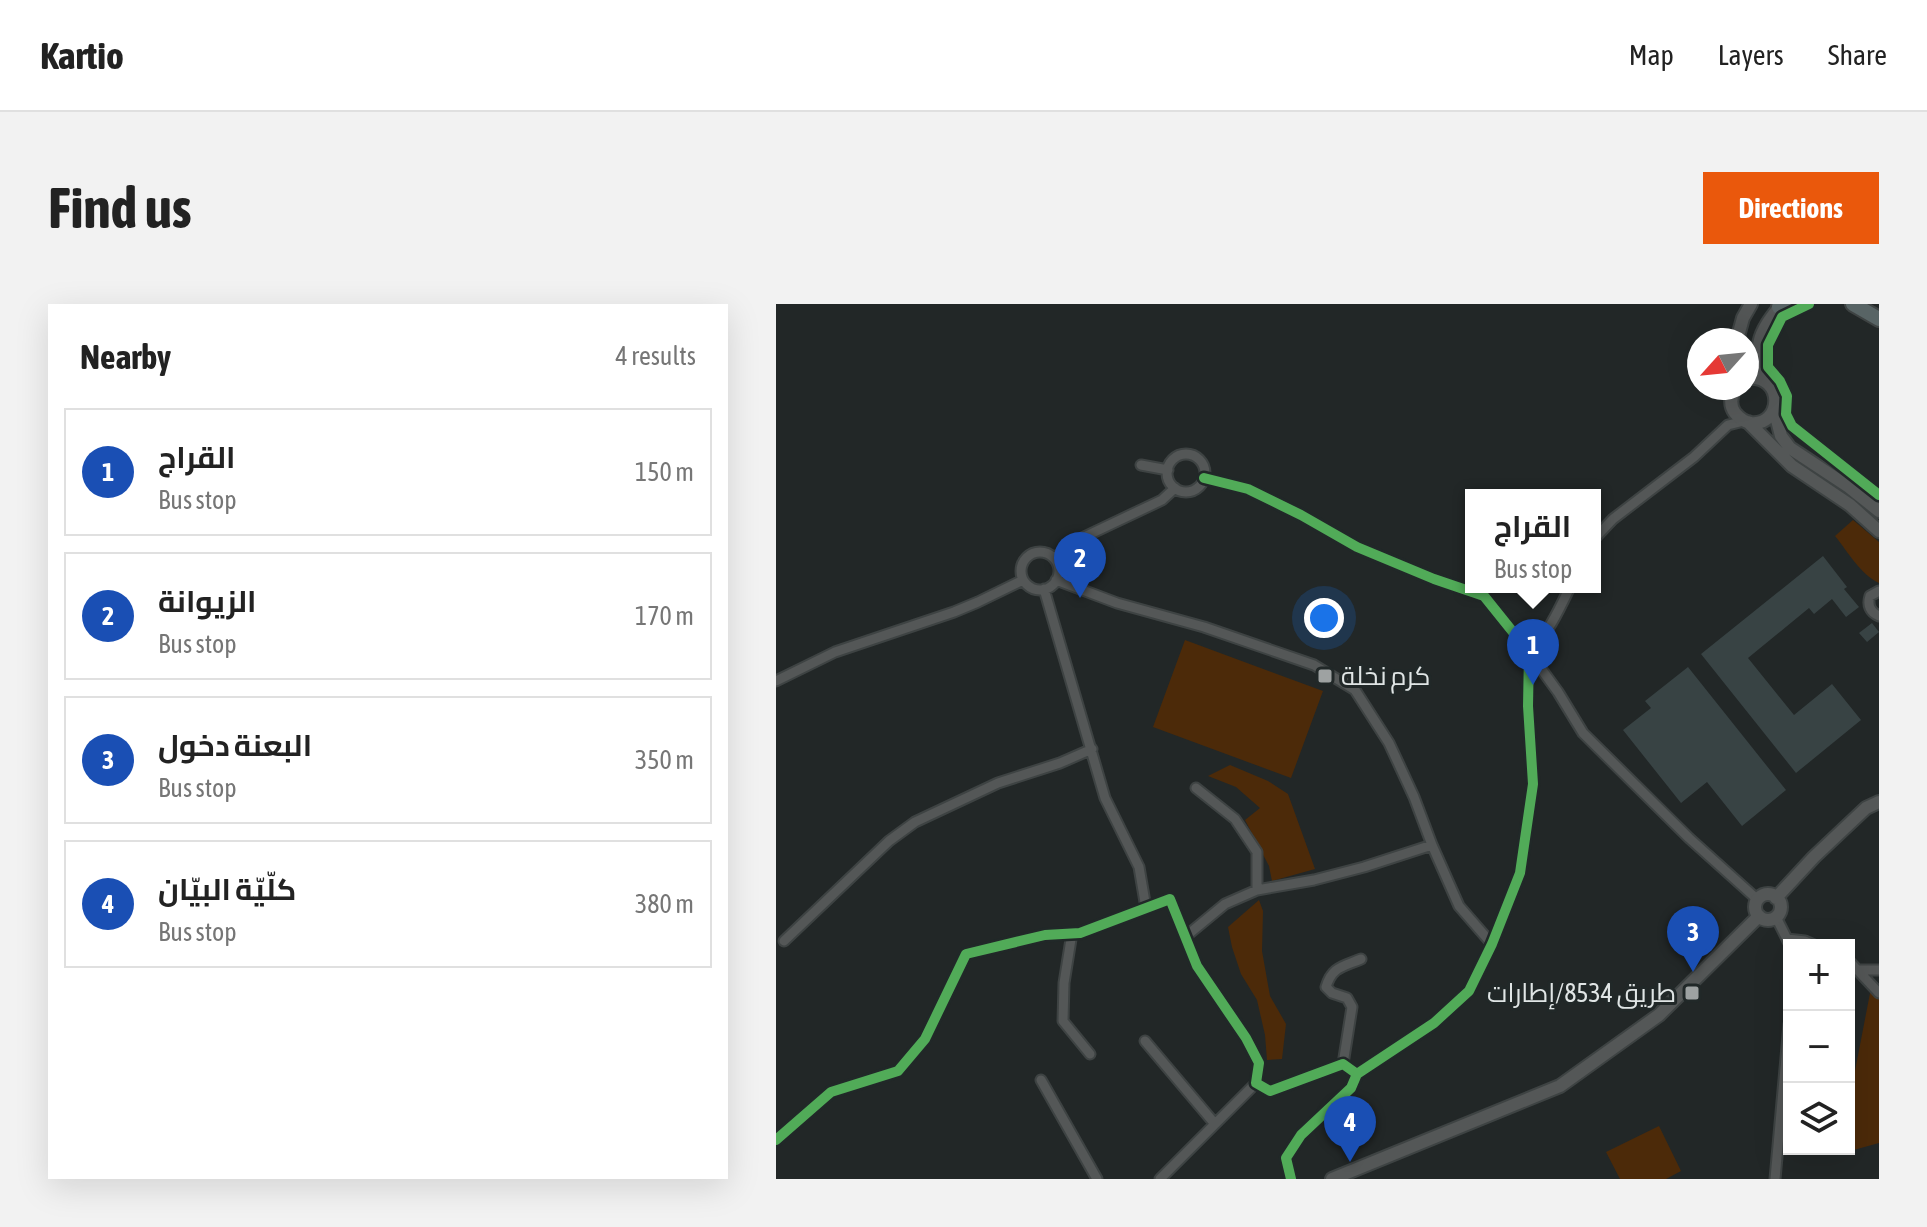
<!DOCTYPE html>
<html lang="en">
<head>
<meta charset="utf-8">
<style>
	body { margin:0; font-family:"Asap Condensed",Cairo,sans-serif; background:#f2f2f2; color:#222 }
	.controls { position:absolute; right:24px; bottom:24px; display:grid; overflow:hidden; border-radius:0px; box-shadow:0 8px 32px #0002 }
	.controls button { width:72px; height:72px; display:grid; place-items:center; padding:0; border:0; border-bottom:2px solid #e0e0e0; background:#fff; color:#222; font:40px sans-serif }
	.compass { position:absolute; left:911px; top:24px; width:72px; height:72px; border-radius:50%; background:#fff; box-shadow:0 8px 32px #0002; rotate:243deg }
	.you { position:absolute; left:548px; top:314px; width:28px; height:28px; margin:-20px; border:6px solid #fff; border-radius:50%; background:#1a73e8; box-shadow:0 0 0 12px #1a73e833 }
	.badge { display:grid; place-items:center; width:52px; height:52px; border-radius:50%; background:#ea580c; color:#fff; font-size:26px; font-weight:700 }
	.pin { position:absolute; translate:-50% -66px; filter:drop-shadow(0 2px 4px #0008) }
	.pin::after { content:''; position:absolute; top:42px; width:28px; height:24px; background:inherit; clip-path:polygon(0 0,100% 0,50% 100%) }
	.popup { position:absolute; left:689px; top:185px; width:136px; height:104px; box-sizing:border-box; display:grid; place-content:center; border-radius:0px; background:#fff; filter:drop-shadow(0 2px 6px #0005); font-size:26px; white-space:nowrap; color:#767676 }
	.popup b { font-size:30px; color:#222 }
	.popup::after { content:''; position:absolute; left:50%; top:100%; margin-left:-16px; border:16px solid transparent; border-top-color:#fff }
	.list { margin:0; padding:0; list-style:none }
	h2 { display:flex; justify-content:space-between; align-items:center; height:104px; margin:0; padding:0 32px; font-size:34px }
	h2 small { font-size:26px; font-weight:400; color:#767676 }
	.list li { display:grid; grid-template-columns:52px 1fr auto; gap:24px; align-items:center; box-sizing:border-box; height:128px; margin:0 16px 16px; padding:0 16px; border:2px solid #e0e0e0; border-radius:0px }
	.list b { display:block; font-size:30px; white-space:nowrap }
	.list p { margin:0; font-size:26px; white-space:nowrap; color:#767676 }
	.list em { font-size:26px; font-style:normal; color:#767676 }
	.icon { flex:none; width:44px; height:44px; fill:none; stroke:currentColor; stroke-width:2; stroke-linecap:round; stroke-linejoin:round }
	.map { position:relative; flex:none; width:1103px; height:875px; overflow:hidden; border-radius:0px }
	header { display:flex; align-items:center; gap:48px; box-sizing:border-box; height:112px; padding:0 40px; background:#fff; border-bottom:2px solid #e0e0e0 }
	header strong { font-size:38px }
	nav { display:flex; gap:44px; margin-inline-start:auto; font-size:28px }
	.intro { display:flex; align-items:center; justify-content:space-between; box-sizing:border-box; height:192px; padding:0 48px }
	h1 { margin:0; font-size:56px }
	.button { padding:20px 36px; border-radius:0px; background:#ea580c; color:#fff; font-size:28px; font-weight:700 }
	main { display:flex; gap:48px; padding:0 48px }
	aside { flex:1; background:#fff; border-radius:0px; box-shadow:0 8px 32px #0002 }
	.map>svg:first-child { display:block }
	.green { fill:#4c2a09 }
	.building { fill:#384344 }
	.lines { fill:none; stroke-linecap:round; stroke-linejoin:round }
	.minor-casing { stroke:#3e4343; stroke-width:13 }
	.secondary-casing { stroke:#3e4343; stroke-width:16 }
	.trunk-casing { stroke:#3e4343; stroke-width:18 }
	.minor { stroke:#545757; stroke-width:9 }
	.secondary { stroke:#545757; stroke-width:12 }
	.trunk { stroke:#586465; stroke-width:14 }
	.cycleway-casing { stroke:#212828; stroke-width:15 }
	.cycleway { stroke:#51ab58; stroke-width:10 }
	.poi-dot { fill:#9ea2a2; stroke:#212828; stroke-width:3 }
	.labels { text-anchor:middle; stroke-width:6; stroke-linejoin:round; paint-order:stroke }
	.poi-label { font-size:26px; fill:#e0e5e5; stroke:#212828; text-anchor:start }
</style>
</head>
<body>
<header>
<strong>Kartio</strong>
<nav><a>Map</a><a>Layers</a><a>Share</a></nav>
</header>
<div class="intro"><h1>Find us</h1><a class="button">Directions</a></div>
<main>
<aside>
<h2>Nearby<small>4 results</small></h2>
<ul class="list">
<li><span class="badge" style="background:#1a4fb4">1</span><div><b>القراج</b><p>Bus stop</p></div><em>150 m</em></li>
<li><span class="badge" style="background:#1a4fb4">2</span><div><b>الزيوانة</b><p>Bus stop</p></div><em>170 m</em></li>
<li><span class="badge" style="background:#1a4fb4">3</span><div><b>البعنة دخول</b><p>Bus stop</p></div><em>350 m</em></li>
<li><span class="badge" style="background:#1a4fb4">4</span><div><b>كلّيّة البيّان</b><p>Bus stop</p></div><em>380 m</em></li>
</ul>
</aside>
<div class="map">
<svg width="1103" height="875" viewBox="0 0 1103 875">
	<rect width="100%" height="100%" fill="#222727"/>
	<path class="green" d="M1077,216L1103,238V279C1085,271 1072,248 1059,232Z
		M409,336L547,387L515,474L377,423Z
		M454,461L492,477L512,490L539,565L496,577L493,562L469,516L484,504L460,483L432,472Z
		M483,596L487,607L486,647L494,692L510,720L506,755L491,756L489,731L481,696L465,670L456,643L452,623Z
		M1095,684L1103,691V839L1063,850L1064,845H1073V798Z
		M883,822L905,867L890,875H844L830,848Z"/>
	<path class="building" d="M1047,252L1071,283L1068,285L1083,303L1070,313L1056,295L1038,310L1033,304L972,354L1018,411L1056,380L1085,416L1020,469L925,350Z
		M1096,319L1103,328L1091,338L1083,329Z
		M912,363L1010,486L966,522L931,478L905,499L847,426L875,404L869,397Z"/>
	<g class="lines">
		<defs>
			<path id="minor" d="M391 169a19 19 0 1 1 38 0a19 19 0 1 1-38 0Z
				M365,161L392,166
				M428,174L472,185L525,211L581,243L658,275L708,292L753,348L752,402L757,480L744,569L716,640L693,687L658,719L581,770
				M819,234L837,215L918,153L952,121L968,117
				M245 267a19 19 0 1 1 38 0a19 19 0 1 1-38 0Z
				M278,254L308,233L386,196L399,184
				M280,276L341,299L428,323L538,361L579,386L613,439L638,493L656,541L683,602L716,640
				M794,283C782,308 773,328 753,348L782,388L807,429L913,534L982,596
				M268,285L329,494L363,563L370,604
				M1103,287L1094,292C1091,301 1094,308 1103,312
				M0,377L59,348L178,308L202,298L247,276
				M420,484L459,515L481,548V586
				M1000,613L1014,641
				M296,629L288,679L287,717L314,750
				M409,633L449,600L481,586L538,576L588,563L656,541
				M1011,635L1029,637L1038,641
				M8,637L113,537L139,518L222,479L284,459L316,445
				M1073,657L1103,689
				M1082,666H1103
				M369,737L439,820
				M567,760L576,703L571,694L556,689L550,683C556,663 566,663 585,655
				M265,776L321,875
				M0,836L55,788L122,767L149,735L190,650L269,631L304,629L394,595L421,662L470,734L483,759L480,779L494,787L567,760L581,770L575,784L525,831L510,854L515,875
				M384,875L480,779
				M999,875L1013,720"/>
			<path id="secondary" d="M961,36L967,14L975,0
				M994,80C973,46 983,28 1006,0
				M959,84C955,92 953,101 959,109C963,114 969,118 975,119C1007,122 1009,70 971,74
				M998,104L1005,132L1014,144L1073,183L1103,207
				M972,118L1016,162L1074,201L1103,227
				M979 603a13 13 0 1 1 26 0a13 13 0 1 1-26 0Z
				M1000,594L1038,553L1090,504L1103,498
				M556,875L784,782L883,711L983,612"/>
			<path id="trunk" d="M1077,0L1103,15
				M1003,3L1011,0"/>
		</defs>
		<use href="#minor" class="minor-casing"/>
		<use href="#secondary" class="secondary-casing"/>
		<use href="#trunk" class="trunk-casing"/>
		<use href="#minor" class="minor"/>
		<use href="#secondary" class="secondary"/>
		<use href="#trunk" class="trunk"/>
		<defs>
			<path id="cycleway" d="M1033,0L1006,13L992,41V63L1004,77L1011,92L1010,110L1016,122L1103,191
				M428,174L472,185L525,211L581,243L658,275L708,292L753,348L752,402L757,480L744,569L716,640L693,687L658,719L581,770
				M0,836L55,788L122,767L149,735L190,650L269,631L304,629L394,595L421,662L470,734L483,759L480,779L494,787L567,760L581,770L575,784L525,831L510,854L515,875"/>
		</defs>
		<use href="#cycleway" class="cycleway-casing"/>
		<use href="#cycleway" class="cycleway"/>
	</g>
	<g class="poi-dot">
		<rect x="541" y="364" width="16" height="16" rx="4"/>
		<rect x="908" y="681" width="16" height="16" rx="4"/>
	</g>
	<g class="labels">
		<g class="poi-label">
			<text x="565" y="381">كرم نخلة</text>
			<text x="900" y="698" text-anchor="end">طريق 8534/إطارات</text>
		</g>
	</g>
</svg>
<div class="controls">
<button>+</button>
<button>−</button>
<button><svg class="icon" aria-label="layers" viewBox="0 0 24 24"><path d="M12 4l9 5-9 5-9-5zM3 14l9 5 9-5"/></svg></button>
</div>
<svg class="compass" viewBox="-18 -18 36 36"><path d="M0-13l5 13h-10z" fill="#e53935"/><path d="M0 13l5-13h-10z" fill="#767676"/></svg>
<div class="you"></div>
<div class="pin badge" style="left:757px;top:381px;background:#1a4fb4">1</div>
<div class="popup"><b>القراج</b>Bus stop</div>
<div class="pin badge" style="left:304px;top:294px;background:#1a4fb4">2</div>
<div class="pin badge" style="left:917px;top:668px;background:#1a4fb4">3</div>
<div class="pin badge" style="left:574px;top:858px;background:#1a4fb4">4</div>
</div>
</main>
</body>
</html>
